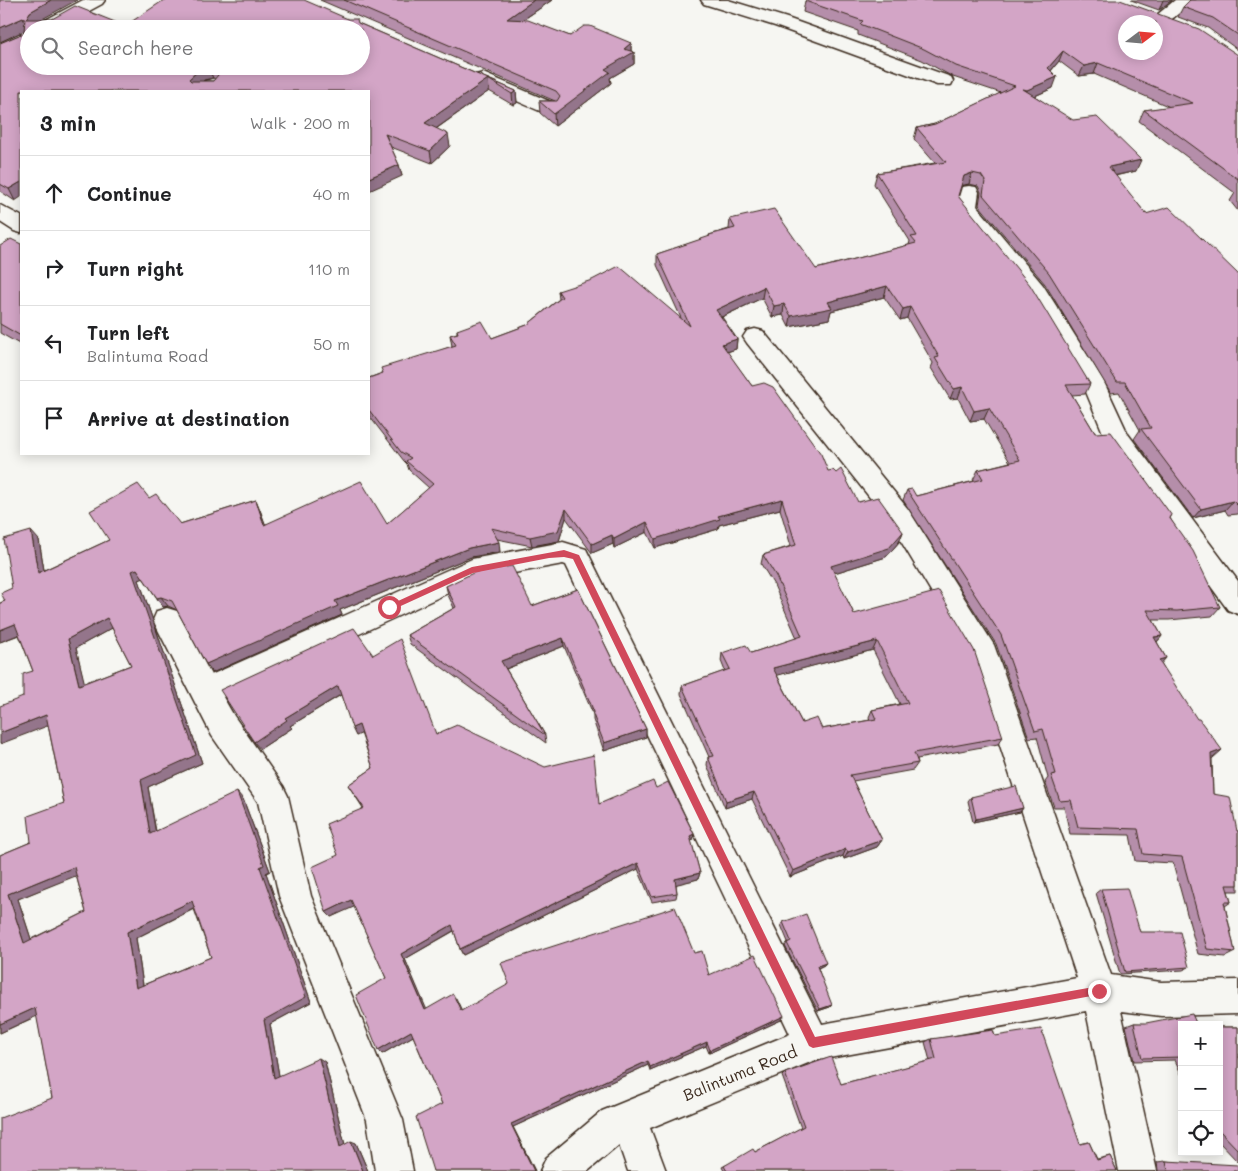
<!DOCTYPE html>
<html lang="en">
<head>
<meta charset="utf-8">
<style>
	body { margin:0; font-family:Mali,sans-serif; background:#f6f6f6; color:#202124 }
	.controls { position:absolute; right:15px; bottom:15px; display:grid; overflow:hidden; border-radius:0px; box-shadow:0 2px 12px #0003 }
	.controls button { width:45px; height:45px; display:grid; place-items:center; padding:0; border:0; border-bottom:1px solid #e0e0e0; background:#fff; color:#202124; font:25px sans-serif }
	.compass { position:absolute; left:1118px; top:15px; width:45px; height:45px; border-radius:50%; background:#fff; box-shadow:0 2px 12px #0003; rotate:74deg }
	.stop { position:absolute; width:15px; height:15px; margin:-11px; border:4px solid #d1495b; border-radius:50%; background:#fff }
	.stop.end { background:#d1495b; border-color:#fff; box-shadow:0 1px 5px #0008 }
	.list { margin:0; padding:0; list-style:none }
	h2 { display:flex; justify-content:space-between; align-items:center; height:65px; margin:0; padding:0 20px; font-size:21px }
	h2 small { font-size:16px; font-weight:400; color:#757577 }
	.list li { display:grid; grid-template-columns:32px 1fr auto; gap:15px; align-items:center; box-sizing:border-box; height:75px; padding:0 20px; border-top:1px solid #e0e0e0 }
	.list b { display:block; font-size:19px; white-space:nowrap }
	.list p { margin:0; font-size:16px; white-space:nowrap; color:#757577 }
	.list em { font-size:16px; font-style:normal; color:#757577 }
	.icon { flex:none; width:28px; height:28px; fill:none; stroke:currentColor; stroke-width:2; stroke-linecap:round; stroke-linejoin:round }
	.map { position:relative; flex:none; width:1238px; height:1171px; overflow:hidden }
	.search { position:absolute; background:#fff; box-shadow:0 2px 12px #0003; left:20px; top:20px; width:350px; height:55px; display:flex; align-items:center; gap:12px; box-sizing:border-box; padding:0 18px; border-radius:28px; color:#757577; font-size:19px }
	.panel { position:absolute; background:#fff; box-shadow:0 2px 12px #0003; left:20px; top:90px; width:350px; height:365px; border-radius:0px }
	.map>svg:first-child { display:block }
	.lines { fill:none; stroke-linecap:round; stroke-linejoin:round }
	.minor-casing { stroke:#3b2a1e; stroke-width:3 }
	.minor { fill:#f6f6f2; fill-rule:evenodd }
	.wall { fill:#b58eaa; stroke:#3b2a1e; fill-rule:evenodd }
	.shaded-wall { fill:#94748b; stroke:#3b2a1e }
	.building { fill:#d3a5c6; stroke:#3b2a1e; fill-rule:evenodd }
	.route { fill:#d1495b }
	.labels { text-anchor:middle; stroke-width:4.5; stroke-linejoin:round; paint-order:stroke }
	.near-street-label { font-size:16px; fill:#3b2a1e; stroke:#f6f6f2 }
</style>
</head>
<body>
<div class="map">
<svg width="1238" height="1171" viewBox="0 0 1238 1171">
	<rect width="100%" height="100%" fill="#f6f6f2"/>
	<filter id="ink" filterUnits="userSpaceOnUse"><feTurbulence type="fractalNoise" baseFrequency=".02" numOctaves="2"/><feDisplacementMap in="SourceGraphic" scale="10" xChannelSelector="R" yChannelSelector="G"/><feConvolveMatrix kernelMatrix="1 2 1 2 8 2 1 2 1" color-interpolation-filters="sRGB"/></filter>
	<g filter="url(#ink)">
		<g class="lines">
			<defs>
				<path id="minor" d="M83,0H105L102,4L56,29H33L36,25Z
					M701,0H728L787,18L951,77L953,81L951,85H937L775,26L704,4Z
					M1175,0H1195L1167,23L1155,22L1152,19Z
					M483,73L556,104L559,108L556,112H542L476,83L474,79L476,75Z
					M969,186L976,187L979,192L977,206L1043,285L1103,380L1128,434L1238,581V614L1228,610L1108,445L1084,387L1027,295L956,207L962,187Z
					M0,205L21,216V233L14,231L0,222Z
					M755,329L763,331L908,509L994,645L1111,975L1161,982L1238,980V1014L1161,1016L1121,1011L1157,1171H1119L1086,1011L813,1061L650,1128L666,1171H628L619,1145L588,1171H540L546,1158L602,1111L790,1034L566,565L563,564L476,580L223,697L234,716L283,786L288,796L311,896L403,1120L413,1171H375L367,1120L279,896L258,802L212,736L153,620L157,611L167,608L177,611L211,675L472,559L563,542L586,549L822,1024L1077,978L971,658L890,523L747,343L743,337L747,331Z"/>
			</defs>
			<use href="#minor" class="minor-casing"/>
			<use href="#minor" class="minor"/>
		</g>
		<path class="wall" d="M0,0L43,19L125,26L358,23L516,91L517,103L513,105L489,91L436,129L450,146L432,163L391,147L399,165L402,176L369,91H21L15,201L0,191V43L24,33V31L0,42ZM213,78L215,79L213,81H203Z
			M320,0H552L523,20L570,36L631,43V51L634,52V64L610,78L611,83L555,126L540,113L539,101H555Z
			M1131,0H1172L1159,10Z
			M1238,0V50L1208,28L1178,17L1183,7Z
			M805,1L1238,55V211L1230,201L1235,193L1139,121L1144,110L1170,107L1094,74L1079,76L1059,61L1051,71L1053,88L1035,96L1136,171L1115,176L1146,214L1238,274V514L1228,515L1225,510L1193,518L1134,439L1140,430L1119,392L1111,393L1045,284L979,205L981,192L978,186L969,184L960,186L958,196L1090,384L1085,394L1072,395L1095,433L1170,518L1220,607L1212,616L1169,620H1153L1162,636L1157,642L1166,658L1161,663L1213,758H1212L1213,794L1237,831H1238V891H1228L1231,902L1225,906L1235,952L1225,957L1198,954L1173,863L1135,861L1130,835L1070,834L1064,807H1054L1045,782L1048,778L1037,737L1029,738L996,644L903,500L907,490L916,496L974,481L973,480L978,470L1010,462L984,419L970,421L958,398L950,399L931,368L933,363L907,318L900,320L884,297L831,311L829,319L789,327L783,315L772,317L762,298L722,317L737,339L736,349L727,352L752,386L828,471L858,502L903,532L899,542L886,557L834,573L854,614L1003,737L998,744L917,759L918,763L913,770L853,781L882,840L877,847L844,859L843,856L790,877L752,799L725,808L707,765L708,757H709L681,694L682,686L725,671L721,661L722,653H751L797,638L774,585L761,564L763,555L791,546L780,509L719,525L718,529L655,548L647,532L614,548L613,544L592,553L566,518L559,541L532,546L497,539L500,552L471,557L340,610L342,615L212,673L177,610L168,606L163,607L143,578L139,580L202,763L148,787L156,831L243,799L270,871L266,873L311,1002L270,1024L279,1076L325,1062L345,1145L356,1143L368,1171L52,1098L37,1016L0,1033V855L31,842L64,803L48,725L23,697L33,671L19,635L0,642V603L5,601L39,540L44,570L109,540L149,498L180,524L256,500L260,510L265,524H387L429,488L409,470L407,464L404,461L370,417L369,414V378L452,346L450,335L457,333V330L492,338L527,325L559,299L558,291L681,318L657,265V254L709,237V235L729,229L730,219L816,269L909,245L910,241L874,184L877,173L935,163L914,139L917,128L935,124L1001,93L953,77L922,60L858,35V31L803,12ZM112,628L131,665L84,683L76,648ZM873,650L900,704L872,710L869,717L870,720L822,729L802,723L777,675ZM76,875L86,912L31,939L18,899ZM194,909L211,957L143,985L136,938Z
			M21,244V345L0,333V246Z
			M446,586L532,606L578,589L646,729V737L604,751L593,720V714L564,646L506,669L545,735L546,743L410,644L407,635L454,608L448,595Z
			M373,655L436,734L599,804L656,788L694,834L693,840L691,841L700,873L698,879L676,884L677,893L676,898L652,902L638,869L463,955L460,949L454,931L405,959L426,1010L456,998L462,1011L694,953L709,975L784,1016L781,1020L709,1053L706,1046L650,1070L648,1065L513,1127L535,1171H433L442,1104L413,1036L382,1054L378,1050L386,978L354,906L331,917L338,855L363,808L348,785L373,768L361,733L356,736L341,695L290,726L292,728L260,749Z
			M971,797L1023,808L1020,812L973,822L968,801Z
			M1101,889L1140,932L1189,967L1183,970L1120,974L1096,893Z
			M783,922L826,963L824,965L818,968L830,1007L818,1011L785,946L787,943L788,942L781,925Z
			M1134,1023L1182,1025V1076L1175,1060L1134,1061L1126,1026Z
			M1219,1027H1238V1162L1219,1142Z
			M995,1036L1080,1144L1089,1142L1097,1159L1110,1156L1117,1171H724L722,1167L724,1166L755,1152L801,1128L782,1076L785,1073L841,1084L930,1061L925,1042L931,1039Z
			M1166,1161L1238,1171H1158L1157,1162Z"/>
		<path class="shaded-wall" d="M51,0H77L35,23L26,19L30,12Z
			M534,0H552L508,30L507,19Z
			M1163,0H1172L1159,10Z
			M23,18L28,29L0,42V28Z
			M631,43V54L634,52V64L610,78L611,83L555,126L554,114L605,69L624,49Z
			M1063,51L1059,61L1044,79L1048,68Z
			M1098,63L1094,74L1079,76L1084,66Z
			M208,67L213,78L204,80L193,91L189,79L200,69Z
			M1057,77L1053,88L1023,101L1027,90Z
			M488,79L489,91L427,135L425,123Z
			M516,91L517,103L513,105L512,94Z
			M448,134L450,146L432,163L430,151Z
			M1141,160L1136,171L1104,178L1109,167Z
			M399,165L402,176L369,191V178Z
			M972,173L969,184L960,186L964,176Z
			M21,182V197L15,201L9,189Z
			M887,286L884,297L831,311L829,319L789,327L791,316L828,302Z
			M764,287L762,298L715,320L716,310Z
			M784,304L783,315L772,317L774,306Z
			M910,307L907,318L900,320L903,309Z
			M737,339L736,349L720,354L722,344Z
			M962,387L958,398L950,399L954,389Z
			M989,408L984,419L970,421L974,411Z
			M782,499L780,509L719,525L718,529L655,548V539L718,516Z
			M256,500L260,510L269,534L264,525Z
			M1233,501L1225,510L1193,518L1201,509Z
			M566,509V518L559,541L532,546L530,537Z
			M647,522V532L614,548V539Z
			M31,531L39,540L46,582L38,573Z
			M903,532L899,542L886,557L828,575L831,566Z
			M612,535L613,544L592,553V544Z
			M499,542L500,552L471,557L340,610L342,615L212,673L206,664L335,601L469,548Z
			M137,569L144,578L139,580L202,763L148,787L157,840L150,834L141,780L132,571Z
			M161,597L168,606L163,607L157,598Z
			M107,618L114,627L76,648L87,693L79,685L68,639Z
			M15,624L23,633L0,642V630Z
			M1162,636L1155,644L1154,637Z
			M563,638L564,646L503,670L501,661Z
			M877,641L873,650L771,677L773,668Z
			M1166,658L1159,666V660Z
			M338,686L342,694L290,726L292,728L260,749L254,742L285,718Z
			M46,715L55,723L0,744V733Z
			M359,725L363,733L356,736L352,728Z
			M646,729V737L604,751V743Z
			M1222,750L1213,758L1202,761L1211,754Z
			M237,792L243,799L270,871L266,873L311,1002L270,1024L280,1081L274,1078L264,1020L260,867Z
			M754,792L752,799L725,808L726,801Z
			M1023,808L1020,812L973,822L976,819Z
			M694,834L693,840L689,842L690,836Z
			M882,840L877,847L844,859L848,852Z
			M846,849L843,856L790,877L793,871Z
			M638,863V869L463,955L460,949Z
			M74,867L83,873L18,899L34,948L24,943L8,894Z
			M700,873L698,879L674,885L675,879Z
			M351,900L356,906L331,917L326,912Z
			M192,901L199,906L136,938L144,992L136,988L127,932Z
			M452,925L455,930L405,959L429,1015L425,1010L401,954Z
			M826,963L824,965L816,969L817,966Z
			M832,1005L830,1007L818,1011L820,1009Z
			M35,1008L45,1012L0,1033V1024Z
			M784,1016L781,1020L709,1053L710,1050Z
			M411,1031L415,1035L382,1054L378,1050Z
			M707,1042L706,1046L650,1070V1067Z
			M319,1058L325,1062L346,1149L340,1147Z
			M648,1061V1065L513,1127L535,1171H534L511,1124Z
			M351,1141L356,1143L368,1171H363Z"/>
		<path class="building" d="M0,0H51L30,12L26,19H52L75,6L125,26L164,0H304L348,19H357L358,23L516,91L512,94L488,79L425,123L448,134L430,151L385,134L399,165L369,178V91H21V182L9,189L0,184V43L24,33L25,18H23L0,28ZM29,29H361V66H29ZM208,67L217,69L218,75L213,81H191L189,79L200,69Z
			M344,0H534L507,19L528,20L570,36L584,26H590L631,43L624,49L634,52L605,69L610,72L554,114L539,101H557L560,96L556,91Z
			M806,0H1120L1199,29L1238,55V179L1144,110L1193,103L1098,63L1084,66L1063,51L1048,68L1057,77L1027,90L1023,89L1073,120L1097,117L1141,160L1109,167L1146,214L1169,207L1238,274V505H1237L1233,501L1201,509L1141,429L1151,428L1125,382H1117L1049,273L983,195L985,181L981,175L972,173L964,176L958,196L1030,285L1090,384L1066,385L1095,433L1111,432L1172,516L1169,517L1193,551L1220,607L1177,611L1147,610L1162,636L1154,637L1166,658L1159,660L1197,719H1199L1222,750L1211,754L1213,794L1230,797L1237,831H1238V885H1226L1231,902H1224L1235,952L1207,949L1182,857L1143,854L1138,829L1078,827L1071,800L1060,801L1051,775L1056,774L1043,729L1035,731L1001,635L907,490L912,489L916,496L983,479L978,470L1020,460L989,408L974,411L962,387L954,389L935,358L939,357L910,307L903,309L887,286L828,302L832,308L791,316L784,304L774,306L764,287L716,310L737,339L722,344L752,386L764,383L773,387L821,454L828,471L833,470L836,473L841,469L858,502L878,497L903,532L889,548L831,566L854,614L939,591L974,650L1003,737L914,753L918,763L850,775L882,840L848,852L846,849L793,871L754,792L726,801L708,757L714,756L682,686L730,669L722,653L746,645L751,653L802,636L776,576L763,555L796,545L782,499L718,516L720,519L655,539L647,522L614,539L612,535L592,544L566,509L558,531L530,537L491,528L499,542L469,548L335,601L338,606L206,664L172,601L161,597L157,598L137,569L132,571L196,755L141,780L150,834L237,792L264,865L260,867L306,997L264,1020L274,1078L319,1058L340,1147L351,1141L363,1171H0V1118L52,1098L35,1008L0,1024V855L31,842L28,816L64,803L46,715L0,733V706L23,697V674L33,671L15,624L0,630V603L5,601L1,593L12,588L4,539L31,531L38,573L109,540L90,511L138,484L149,498L156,494L180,524L256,500L264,525L361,481L387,524L433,484L406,461L411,458L401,452L369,410V378L383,373L381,368L456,345L450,335L458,333L457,330L482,321L492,338L527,325L562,297L558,291L592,280L619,266L690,326L657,254L710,236L709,235L735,228L730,219L774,209L816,269L916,243L911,237L917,236L877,173L946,162L917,128L935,124L1015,86L956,66L924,49L860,24L863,21L805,1ZM1126,22H1156V52H1126ZM107,618L131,665L79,685L68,639ZM877,641L908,703L872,710L876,719L822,729L817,718L802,723L773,668ZM74,867L86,912L24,943L8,894ZM192,901L211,957L136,988L127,932Z
			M1190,0H1238V35L1213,18L1183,7Z
			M11,239L21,244V336L0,324V246Z
			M512,566L532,606L578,589L646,729L604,743L592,712H594L563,638L501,661L545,735L407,635L456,607L446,586L475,572Z
			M354,628L373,655L400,639L436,734L457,725L545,767L594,755L599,804L653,781L656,788L668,782L694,834L690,836L700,873L675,879L677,893L652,897L638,863L460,949L452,925L401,954L425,1010L453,994L461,1011L509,984L501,963L675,907L694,953L702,951L709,975L755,955L784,1016L710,1050L707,1042L650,1067L648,1061L511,1124L534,1171H433L416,1117L442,1104L411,1031L378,1050L356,995L386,978L351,900L326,912L312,867L338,855L326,824L364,808L348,785L373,768L359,725L352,728L338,686L285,718L287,720L254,742L220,690Z
			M1016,786L1023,808L976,819L971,797Z
			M1127,888L1140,932H1180L1189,967L1125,972L1101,889Z
			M806,914L826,963L817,966L832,1005L820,1009L787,943L791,941L783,922Z
			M1192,1014L1197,1025H1182V1057L1142,1058L1134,1023H1146Z
			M1219,1027H1238V1150L1219,1130Z
			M1041,1029L1080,1144L1089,1142L1097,1160L1110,1156L1117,1171H727L724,1166L753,1149L755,1152L804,1126L785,1073L831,1057L841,1084L936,1059L931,1039L993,1030L995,1036Z
			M1166,1161L1238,1165V1171H1167H1168Z"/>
	</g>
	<path class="route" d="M564,550L579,555L815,1037L1099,986L1102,987V994L813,1048L809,1046L573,559L564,557L549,558L473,573L392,610L389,611L385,607L472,567Z"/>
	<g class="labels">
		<g class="near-street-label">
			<text transform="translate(740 1073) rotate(-22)" y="6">Balintuma Road</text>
		</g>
	</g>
</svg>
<div class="controls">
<button>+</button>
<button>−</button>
<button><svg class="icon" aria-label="locate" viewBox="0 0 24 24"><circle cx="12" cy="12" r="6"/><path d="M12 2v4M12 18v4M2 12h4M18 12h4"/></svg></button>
</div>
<svg class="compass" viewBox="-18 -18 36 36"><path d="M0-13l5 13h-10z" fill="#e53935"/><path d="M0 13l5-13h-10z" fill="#757577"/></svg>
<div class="stop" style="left:389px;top:607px"></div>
<div class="stop end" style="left:1099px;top:991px"></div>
<div class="search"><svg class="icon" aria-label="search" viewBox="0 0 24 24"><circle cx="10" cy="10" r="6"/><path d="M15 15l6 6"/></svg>Search here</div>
<section class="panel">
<h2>3 min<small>Walk · 200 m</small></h2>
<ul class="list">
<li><svg class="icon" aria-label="ahead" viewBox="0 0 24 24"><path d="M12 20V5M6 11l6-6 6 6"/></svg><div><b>Continue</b></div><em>40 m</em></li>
<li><svg class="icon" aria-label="right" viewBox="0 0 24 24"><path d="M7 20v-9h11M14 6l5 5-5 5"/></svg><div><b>Turn right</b></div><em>110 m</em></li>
<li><svg class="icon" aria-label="left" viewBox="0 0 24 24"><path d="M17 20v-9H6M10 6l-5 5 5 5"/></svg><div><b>Turn left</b><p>Balintuma Road</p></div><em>50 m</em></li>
<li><svg class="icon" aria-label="arrive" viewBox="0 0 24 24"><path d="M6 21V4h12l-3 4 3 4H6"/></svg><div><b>Arrive at destination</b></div></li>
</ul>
</section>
</div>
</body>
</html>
